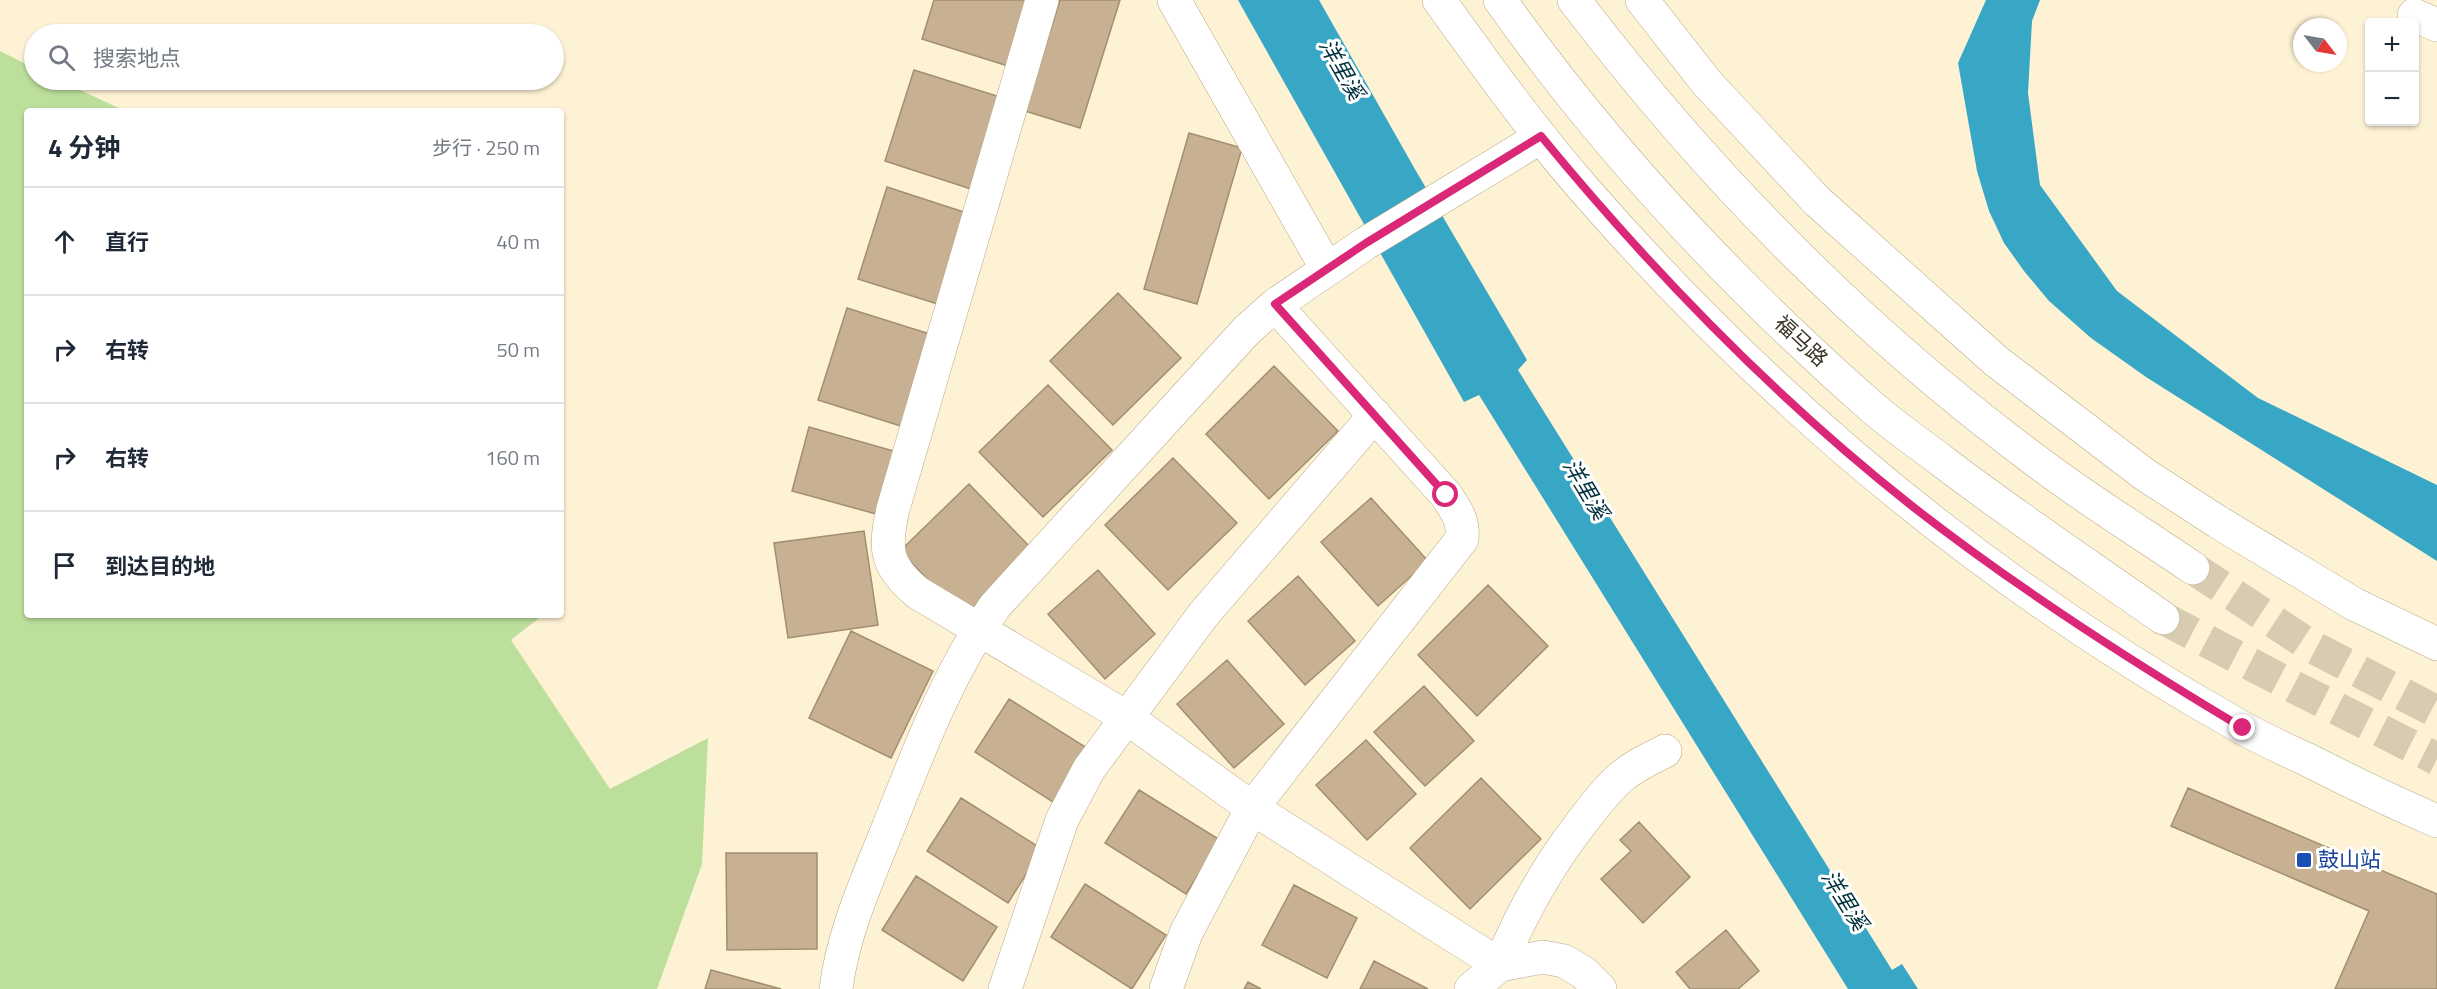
<!DOCTYPE html>
<html lang="zh">
<head>
<meta charset="utf-8">
<style>
	body { margin:0; font-family:"Titillium Web","Noto Sans SC",sans-serif; background:#f2f2f3; color:#1f2937 }
	.controls { position:absolute; right:18px; top:18px; display:grid; overflow:hidden; border-radius:6px; box-shadow:0 2px 4px #0004 }
	.controls button { width:54px; height:54px; display:grid; place-items:center; padding:0; border:0; border-bottom:2px solid #e0e1e3; background:#fff; color:#1f2937; font:30px sans-serif }
	.compass { position:absolute; left:2293px; top:18px; width:54px; height:54px; border-radius:50%; background:#fff; box-shadow:0 2px 4px #0004; rotate:121deg }
	.stop { position:absolute; width:18px; height:18px; margin:-14px; border:4px solid #db2777; border-radius:50%; background:#fff }
	.stop.end { background:#db2777; border-color:#fff; box-shadow:0 2px 6px #0008 }
	.list { margin:0; padding:0; list-style:none }
	h2 { display:flex; justify-content:space-between; align-items:center; height:78px; margin:0; padding:0 24px; font-size:26px }
	h2 small { font-size:20px; font-weight:400; color:#747a83 }
	.list li { display:grid; grid-template-columns:39px 1fr auto; gap:18px; align-items:center; box-sizing:border-box; height:108px; padding:0 24px; border-top:2px solid #e0e1e3 }
	.list b { display:block; font-size:22px; white-space:nowrap }
	.list em { font-size:20px; font-style:normal; color:#747a83 }
	.icon { flex:none; width:33px; height:33px; fill:none; stroke:currentColor; stroke-width:2; stroke-linecap:round; stroke-linejoin:round }
	.map { position:relative; flex:none; width:2437px; height:989px; overflow:hidden }
	.search { position:absolute; background:#fff; box-shadow:0 2px 4px #0004; left:24px; top:24px; width:540px; height:66px; display:flex; align-items:center; gap:15px; box-sizing:border-box; padding:0 21px; border-radius:33px; color:#747a83; font-size:22px }
	.panel { position:absolute; background:#fff; box-shadow:0 2px 4px #0004; left:24px; top:108px; width:540px; height:510px; border-radius:6px }
	.map>svg:first-child { display:block }
	.green { fill:#bcdf9c }
	.water { fill:#38a6c5 }
	.building { fill:#c7b192; stroke:#a38e70; stroke-width:1.5 }
	.lines { fill:none; stroke-linecap:round; stroke-linejoin:round }
	.major-tunnel { stroke:#d7ccb2; stroke-width:33; stroke-dasharray:33 16; stroke-linecap:butt }
	.minor-casing { stroke:#b7a887; stroke-width:34 }
	.major-casing { stroke:#b7a887; stroke-width:34 }
	.minor { stroke:#fff; stroke-width:33 }
	.major { stroke:#fff; stroke-width:33 }
	.minor-bridge-casing { stroke:#b7a887; stroke-width:34; stroke-linecap:butt }
	.minor-bridge { stroke:#fff; stroke-width:33 }
	.route { stroke:#db2777; stroke-width:8 }
	.transit-dot { fill:#1a4fb4; stroke:#fff; stroke-width:2 }
	.labels { text-anchor:middle; stroke-width:6; stroke-linejoin:round; paint-order:stroke }
	.street-label { font-size:21px; fill:#3b3527; stroke:#fff }
	.transit-label { font-size:21px; fill:#164399; stroke:#fff; text-anchor:start }
	.water-label { font-size:22px; font-style:italic; fill:#00313f; stroke:#fff }
</style>
</head>
<body>
<div class="map">
<svg width="2437" height="989" viewBox="0 0 2437 989">
	<rect width="100%" height="100%" fill="#fef2d5"/>
	<path class="green" d="M0,51L34,68V80H59L125,111H27V615H543L511,640L610,789L708,738L702,864L657,989H0Z"/>
	<path class="water" d="M1238,0H1319L1416,171L1527,360L1518,370L1892,970L1902,964L1918,989H1848L1479,395L1464,402Z
		M1986,0H2040L2032,21L2028,93L2040,185L2117,291L2258,398L2437,485V561L2146,377L2091,338L2049,301L2024,271L2004,243L1989,211L1977,171L1958,63Z"/>
	<path class="building" d="M934,0H1029L1008,66L922,39Z
		M1060,0H1120L1080,128L1025,111Z
		M914,70L1000,97L971,189L885,161Z
		M1189,133L1242,148L1197,304L1144,289Z
		M887,187L973,215L944,306L858,279Z
		M1118,293L1181,358L1113,425L1050,361Z
		M847,308L933,335L904,427L818,400Z
		M1274,366L1338,431L1269,499L1206,434Z
		M1048,385L1112,450L1043,517L979,452Z
		M809,427L897,452L880,515L792,491Z
		M1173,458L1237,523L1168,590L1105,525Z
		M969,484L1032,549L964,617L900,551Z
		M1371,498L1428,561L1378,606L1321,542Z
		M864,531L878,625L788,638L774,543Z
		M1098,570L1155,634L1105,679L1048,614Z
		M1298,576L1355,641L1305,685L1248,621Z
		M1488,585L1548,646L1477,716L1418,655Z
		M851,631L933,671L891,758L809,718Z
		M1227,660L1284,724L1234,768L1177,704Z
		M1424,686L1474,741L1425,786L1374,732Z
		M1009,699L1090,750L1056,804L975,752Z
		M1366,740L1416,794L1367,840L1316,785Z
		M1481,778L1541,839L1470,909L1410,848Z
		M2188,788L2437,894V989H2335L2369,911L2171,826Z
		M1139,790L1220,840L1186,894L1105,843Z
		M961,798L1042,849L1008,903L927,851Z
		M1639,822L1690,877L1643,923L1601,879L1631,851L1620,840Z
		M726,853H817V949L727,950Z
		M916,876L997,927L963,981L882,930Z
		M1085,884L1166,935L1132,989L1051,937Z
		M1294,885L1357,918L1327,978L1262,945Z
		M1726,930L1759,971L1738,989H1690L1676,972Z
		M1374,961L1428,989H1360Z
		M711,970L781,989H705Z
		M1248,982L1261,989H1244Z"/>
	<g class="lines">
		<path class="major-tunnel" d="M2193,568L2309,645L2437,712
			M2163,618L2296,688L2437,759"/>
		<defs>
			<path id="minor" d="M1042,0L893,509C884,549 885,566 918,593L1126,717L1252,808L1500,965C1521,914 1546,869 1579,826C1592,809 1605,791 1621,777C1634,766 1649,759 1665,751
				M1174,0L1327,269
				M2414,15L2437,25
				M1437,200L1541,137
				M836,989C843,932 867,881 888,828C919,751 947,674 995,606L1246,331L1275,305L1366,243
				M1005,989L1062,820L1089,769L1203,615L1375,415
				M1166,989L1186,933L1252,808L1462,539C1464,520 1456,510 1446,495L1275,305
				M1471,989L1500,965L1543,957L1564,961L1584,973L1600,989"/>
			<path id="major" d="M1439,0C1485,64 1531,128 1583,188C1771,404 1991,587 2241,727C2262,739 2284,749 2306,759C2349,781 2393,802 2437,821
				M1500,0C1607,151 1734,286 1873,408C1895,427 1920,444 1942,461C2014,516 2089,566 2163,618
				M1574,0C1708,176 1864,334 2043,466C2091,502 2143,534 2193,568
				M1642,0L1707,83L1817,201L1996,361L2144,474L2218,522L2354,604L2437,644"/>
		</defs>
		<use href="#minor" class="minor-casing"/>
		<use href="#major" class="major-casing"/>
		<use href="#minor" class="minor"/>
		<use href="#major" class="major"/>
		<defs>
			<path id="minor-bridge" d="M1366,243L1437,200"/>
		</defs>
		<use href="#minor-bridge" class="minor-bridge-casing"/>
		<use href="#minor-bridge" class="minor-bridge"/>
	</g>
	<g class="lines">
		<path class="route" d="M1446,495L1275,304L1366,243L1541,136C1652,271 1774,397 1912,506C2017,588 2129,660 2243,728"/>
	</g>
	<rect class="transit-dot" x="2296" y="852" width="16" height="16" rx="3"/>
	<g class="labels">
		<g class="street-label">
			<text transform="translate(1801 341) rotate(43)" y="7">福马路</text>
		</g>
		<g class="transit-label">
			<text x="2318" y="867">鼓山站</text>
		</g>
		<g class="water-label">
			<text transform="translate(1342 69) rotate(60)" y="8">洋里溪</text>
			<text transform="translate(1586 489) rotate(59)" y="8">洋里溪</text>
			<text transform="translate(1845 900) rotate(58)" y="8">洋里溪</text>
		</g>
	</g>
</svg>
<div class="controls">
<button>+</button>
<button>−</button>
</div>
<svg class="compass" viewBox="-18 -18 36 36"><path d="M0-13l5 13h-10z" fill="#e53935"/><path d="M0 13l5-13h-10z" fill="#747a83"/></svg>
<div class="stop" style="left:1446px;top:495px"></div>
<div class="stop end" style="left:2243px;top:728px"></div>
<div class="search"><svg class="icon" aria-label="search" viewBox="0 0 24 24"><circle cx="10" cy="10" r="6"/><path d="M15 15l6 6"/></svg>搜索地点</div>
<section class="panel">
<h2>4 分钟<small>步行 · 250 m</small></h2>
<ul class="list">
<li><svg class="icon" aria-label="ahead" viewBox="0 0 24 24"><path d="M12 20V5M6 11l6-6 6 6"/></svg><div><b>直行</b></div><em>40 m</em></li>
<li><svg class="icon" aria-label="right" viewBox="0 0 24 24"><path d="M7 20v-9h11M14 6l5 5-5 5"/></svg><div><b>右转</b></div><em>50 m</em></li>
<li><svg class="icon" aria-label="right" viewBox="0 0 24 24"><path d="M7 20v-9h11M14 6l5 5-5 5"/></svg><div><b>右转</b></div><em>160 m</em></li>
<li><svg class="icon" aria-label="arrive" viewBox="0 0 24 24"><path d="M6 21V4h12l-3 4 3 4H6"/></svg><div><b>到达目的地</b></div></li>
</ul>
</section>
</div>
</body>
</html>
